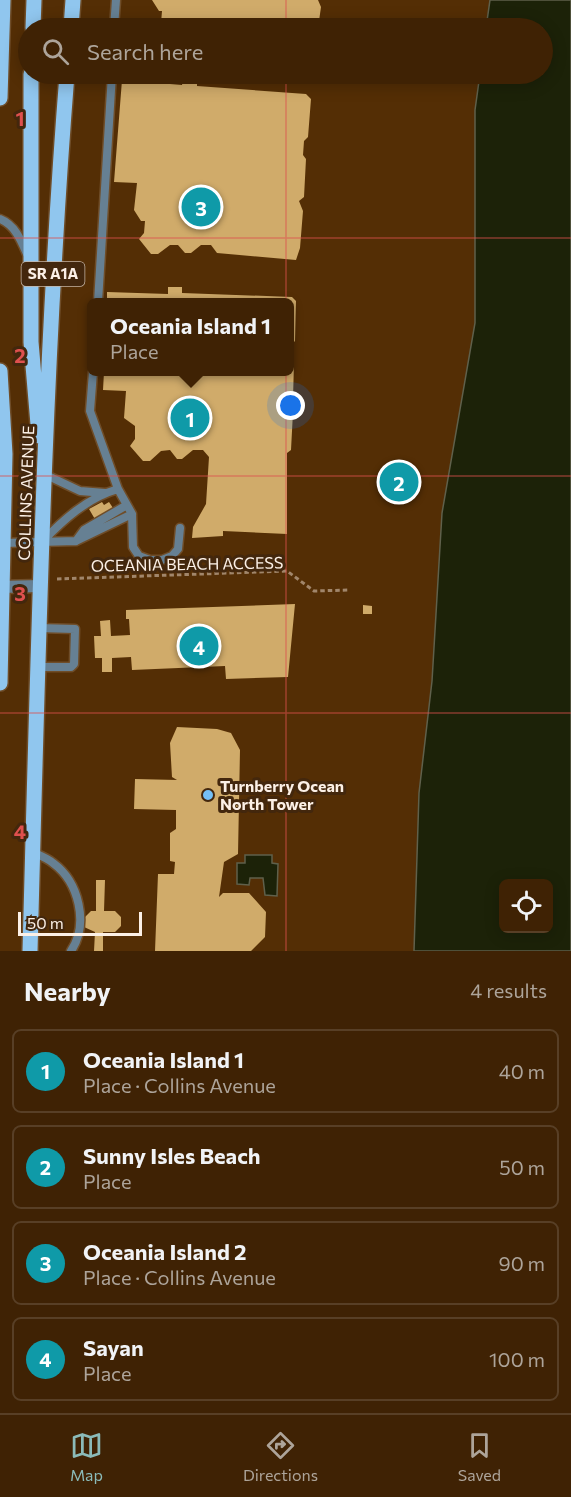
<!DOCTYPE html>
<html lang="en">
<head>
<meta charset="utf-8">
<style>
	body { margin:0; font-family:Commissioner,sans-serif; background:#4a2f13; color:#f1f3f6 }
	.controls { position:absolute; right:18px; bottom:18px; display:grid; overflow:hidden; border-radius:9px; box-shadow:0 3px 15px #0003 }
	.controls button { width:54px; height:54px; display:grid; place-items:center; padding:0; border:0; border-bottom:2px solid #583f26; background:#3f2204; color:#f1f3f6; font:30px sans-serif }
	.scale { position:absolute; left:18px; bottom:15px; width:124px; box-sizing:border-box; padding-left:6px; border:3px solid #fcf0e6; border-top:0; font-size:16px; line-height:21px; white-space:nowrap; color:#fcf0e6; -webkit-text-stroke:4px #43270d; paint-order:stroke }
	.you { position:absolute; left:291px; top:406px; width:21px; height:21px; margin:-15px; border:4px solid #fff; border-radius:50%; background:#1a73e8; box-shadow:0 0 0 9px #1a73e833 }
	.badge { display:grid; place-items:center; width:39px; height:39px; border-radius:50%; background:#8bbbb9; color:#fff; font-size:20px; font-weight:700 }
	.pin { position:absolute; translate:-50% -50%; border:3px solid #fff; box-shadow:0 2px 6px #0006 }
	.popup { position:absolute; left:87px; top:298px; width:207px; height:78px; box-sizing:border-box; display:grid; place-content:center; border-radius:9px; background:#3f2204; filter:drop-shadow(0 2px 4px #0005); font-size:20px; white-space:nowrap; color:#ada49a }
	.popup b { font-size:22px; color:#f1f3f6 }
	.popup::after { content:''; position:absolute; left:50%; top:100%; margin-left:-12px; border:12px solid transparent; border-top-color:#3f2204 }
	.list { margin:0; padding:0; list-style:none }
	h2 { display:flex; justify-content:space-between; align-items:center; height:78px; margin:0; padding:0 24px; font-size:26px }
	h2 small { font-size:20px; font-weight:400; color:#ada49a }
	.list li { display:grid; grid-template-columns:39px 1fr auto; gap:18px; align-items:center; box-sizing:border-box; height:84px; margin:0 12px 12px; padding:0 12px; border:2px solid #583f26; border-radius:9px }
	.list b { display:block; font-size:22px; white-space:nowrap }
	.list p { margin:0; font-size:20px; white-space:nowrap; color:#ada49a }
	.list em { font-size:20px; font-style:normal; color:#ada49a }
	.icon { flex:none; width:33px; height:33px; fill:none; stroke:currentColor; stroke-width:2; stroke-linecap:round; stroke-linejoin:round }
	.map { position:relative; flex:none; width:571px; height:951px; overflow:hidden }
	.search { position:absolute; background:#3f2204; box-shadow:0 3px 15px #0003; left:18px; right:18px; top:18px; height:66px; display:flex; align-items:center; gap:15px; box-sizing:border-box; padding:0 21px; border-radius:33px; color:#ada49a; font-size:22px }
	.sheet { height:462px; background:#3f2204 }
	nav { display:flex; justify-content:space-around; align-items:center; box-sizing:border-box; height:84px; border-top:2px solid #583f26; background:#3f2204; font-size:16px; color:#ada49a }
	nav a { display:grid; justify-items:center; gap:3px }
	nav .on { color:#8bbbb9 }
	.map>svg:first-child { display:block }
	.water { fill:#1c2208; stroke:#5f604b; stroke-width:1.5; fill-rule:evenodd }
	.building { fill:#d0ab6a }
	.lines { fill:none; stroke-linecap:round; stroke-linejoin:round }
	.service-casing { stroke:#6f4d29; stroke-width:11 }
	.minor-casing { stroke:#6f4d29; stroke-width:15 }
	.primary-casing { stroke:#6f4d29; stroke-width:18 }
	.path { stroke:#a1866b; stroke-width:3; stroke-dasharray:4.5 3; stroke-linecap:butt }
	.service { stroke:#668093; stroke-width:8 }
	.minor { stroke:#668093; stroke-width:12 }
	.primary { stroke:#90c6ee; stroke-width:15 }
	.grid { fill:none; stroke:#de504e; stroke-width:1.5; stroke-opacity:0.55 }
	.poi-dot { fill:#75c0f6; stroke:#43270d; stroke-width:2 }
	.labels { text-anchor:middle; stroke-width:6; stroke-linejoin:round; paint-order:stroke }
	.shield { fill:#43270d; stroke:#c4b4a5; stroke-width:1.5 }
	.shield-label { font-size:15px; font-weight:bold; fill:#fcf0e6 }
	.street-label { font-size:16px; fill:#fcf0e6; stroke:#43270d }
	.poi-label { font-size:16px; font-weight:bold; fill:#fcf0e6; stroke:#43270d; text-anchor:start }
	.grid-label { font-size:20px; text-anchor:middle; font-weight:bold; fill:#de504e; stroke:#43270d; stroke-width:6; stroke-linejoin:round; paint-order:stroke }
</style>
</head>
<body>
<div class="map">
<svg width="571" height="951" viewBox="0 0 571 951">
	<rect width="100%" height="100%" fill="#542e05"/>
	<path class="water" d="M490,0H571V951H414L419,793L432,681L442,513L475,323V110L480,74H542V28H486ZM504,884H548V928H504Z
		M245,855H272V863L278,864L277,896L265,895L263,878H250L249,885L237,884V863H245Z"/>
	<path class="building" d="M152,0H318L321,7L318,28H154L161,23L162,11H159Z
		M183,79H197V86L306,94L311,99L308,137L304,141L303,155L306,159L304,197L299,201L303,211L300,248L296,260L217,253L211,245H201L191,253H185L178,245H170L158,254H151L139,239L144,233L145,221H141L134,210L137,183L114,182L122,80L182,85Z
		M168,287H182V293L292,297L296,301L295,341L292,344L291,358L294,362L293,399L289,402V408L293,412L291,450L287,453V534L223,531V536L192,538L193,527L206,504L209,457L203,450H193L182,459H177L170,450L161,451L150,461H143L130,446L135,439V426L124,418L126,391L103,390L104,372H289V302H107V292L168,294Z
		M102,502L104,505L109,502L115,511L96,521L89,509Z
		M295,604L288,677L226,679L225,666L132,670L131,657L112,658V672H102V658H95L94,636H101L100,621L110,620L111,636L130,635L129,619H126V610Z
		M363,605L372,606V614H363Z
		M177,727L217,729L231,733L240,750L238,854L224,862L219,897L223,893H249L266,912L265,937L251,951H155L158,874H174L175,862L170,861V833L176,829V810L134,809L135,779L177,780L172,777L170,743Z
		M96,880H105L104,911H115L121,917V926L115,932H103V951H94L95,932L84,927L85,917L91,911H96Z"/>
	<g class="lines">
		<defs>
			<path id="service" d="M114,28L116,0
				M0,219C15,225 21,240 27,254
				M98,302L112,74
				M93,372L90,411L118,489L132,514L133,547L139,556L150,560H162L172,556L178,549L180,528
				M44,474L80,491L105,493
				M76,541L84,530L127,505
				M42,542C63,520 87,498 118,489
				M3,543L76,541L132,514
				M37,667H71L74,664L75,629L38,628
				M32,852C39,855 47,858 53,863C79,882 89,924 71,951"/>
			<path id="minor" d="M0,587L40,586"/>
			<path id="primary" d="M33,28L34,0
				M71,28L73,0
				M31,74V342L39,436
				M0,98L3,0
				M0,371L5,454L0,683
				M30,951C38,658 44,365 67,74"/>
		</defs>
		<use href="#service" class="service-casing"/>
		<use href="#minor" class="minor-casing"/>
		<use href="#primary" class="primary-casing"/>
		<path class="path" d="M57,579L287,571L314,591L350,590"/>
		<use href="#service" class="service"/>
		<use href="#minor" class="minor"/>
		<use href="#primary" class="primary"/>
	</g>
	<path class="grid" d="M286,0V28M286,74V951M0,238H571M0,476H571M0,713H571"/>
	<circle class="poi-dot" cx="208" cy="795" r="6"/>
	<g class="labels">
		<rect class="shield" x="21.5" y="262" width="63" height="24" rx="4.5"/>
		<g class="shield-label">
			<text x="53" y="279">SR A1A</text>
		</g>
		<g class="street-label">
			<text transform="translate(26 493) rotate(-88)" y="6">COLLINS AVENUE</text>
			<text transform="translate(187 564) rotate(-1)" y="6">OCEANIA BEACH ACCESS</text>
		</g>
		<g class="poi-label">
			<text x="220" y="792">Turnberry Ocean<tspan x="220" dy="18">North Tower</tspan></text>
		</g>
	</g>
	<g class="grid-label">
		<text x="20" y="126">1</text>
		<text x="20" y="363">2</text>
		<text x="20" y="601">3</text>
		<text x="20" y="839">4</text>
	</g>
</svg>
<div class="controls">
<button><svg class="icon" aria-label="locate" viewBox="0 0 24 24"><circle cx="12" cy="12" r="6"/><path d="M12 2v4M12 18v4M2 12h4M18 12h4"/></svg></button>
</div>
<div class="scale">50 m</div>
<div class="you"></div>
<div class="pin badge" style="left:190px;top:418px;background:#0f9aa8">1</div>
<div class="popup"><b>Oceania Island 1</b>Place</div>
<div class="pin badge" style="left:399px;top:482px;background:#0f9aa8">2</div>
<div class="pin badge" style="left:201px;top:207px;background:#0f9aa8">3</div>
<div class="pin badge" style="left:199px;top:646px;background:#0f9aa8">4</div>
<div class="search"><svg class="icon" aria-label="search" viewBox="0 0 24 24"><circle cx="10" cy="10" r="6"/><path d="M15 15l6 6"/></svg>Search here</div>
</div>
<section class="sheet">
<h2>Nearby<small>4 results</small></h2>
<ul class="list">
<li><span class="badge" style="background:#0f9aa8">1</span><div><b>Oceania Island 1</b><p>Place · Collins Avenue</p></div><em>40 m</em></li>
<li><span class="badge" style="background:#0f9aa8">2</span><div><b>Sunny Isles Beach</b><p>Place</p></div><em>50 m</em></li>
<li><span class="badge" style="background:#0f9aa8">3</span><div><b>Oceania Island 2</b><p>Place · Collins Avenue</p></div><em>90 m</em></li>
<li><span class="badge" style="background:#0f9aa8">4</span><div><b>Sayan</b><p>Place</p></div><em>100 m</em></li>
</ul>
</section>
<nav>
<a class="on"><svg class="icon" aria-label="map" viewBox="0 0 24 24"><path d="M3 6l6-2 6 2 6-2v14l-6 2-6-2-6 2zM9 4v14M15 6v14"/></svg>Map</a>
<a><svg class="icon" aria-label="directions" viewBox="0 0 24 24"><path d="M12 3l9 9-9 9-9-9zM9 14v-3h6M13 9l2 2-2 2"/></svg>Directions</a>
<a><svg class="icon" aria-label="saved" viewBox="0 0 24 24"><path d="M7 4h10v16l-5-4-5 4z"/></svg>Saved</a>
</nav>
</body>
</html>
